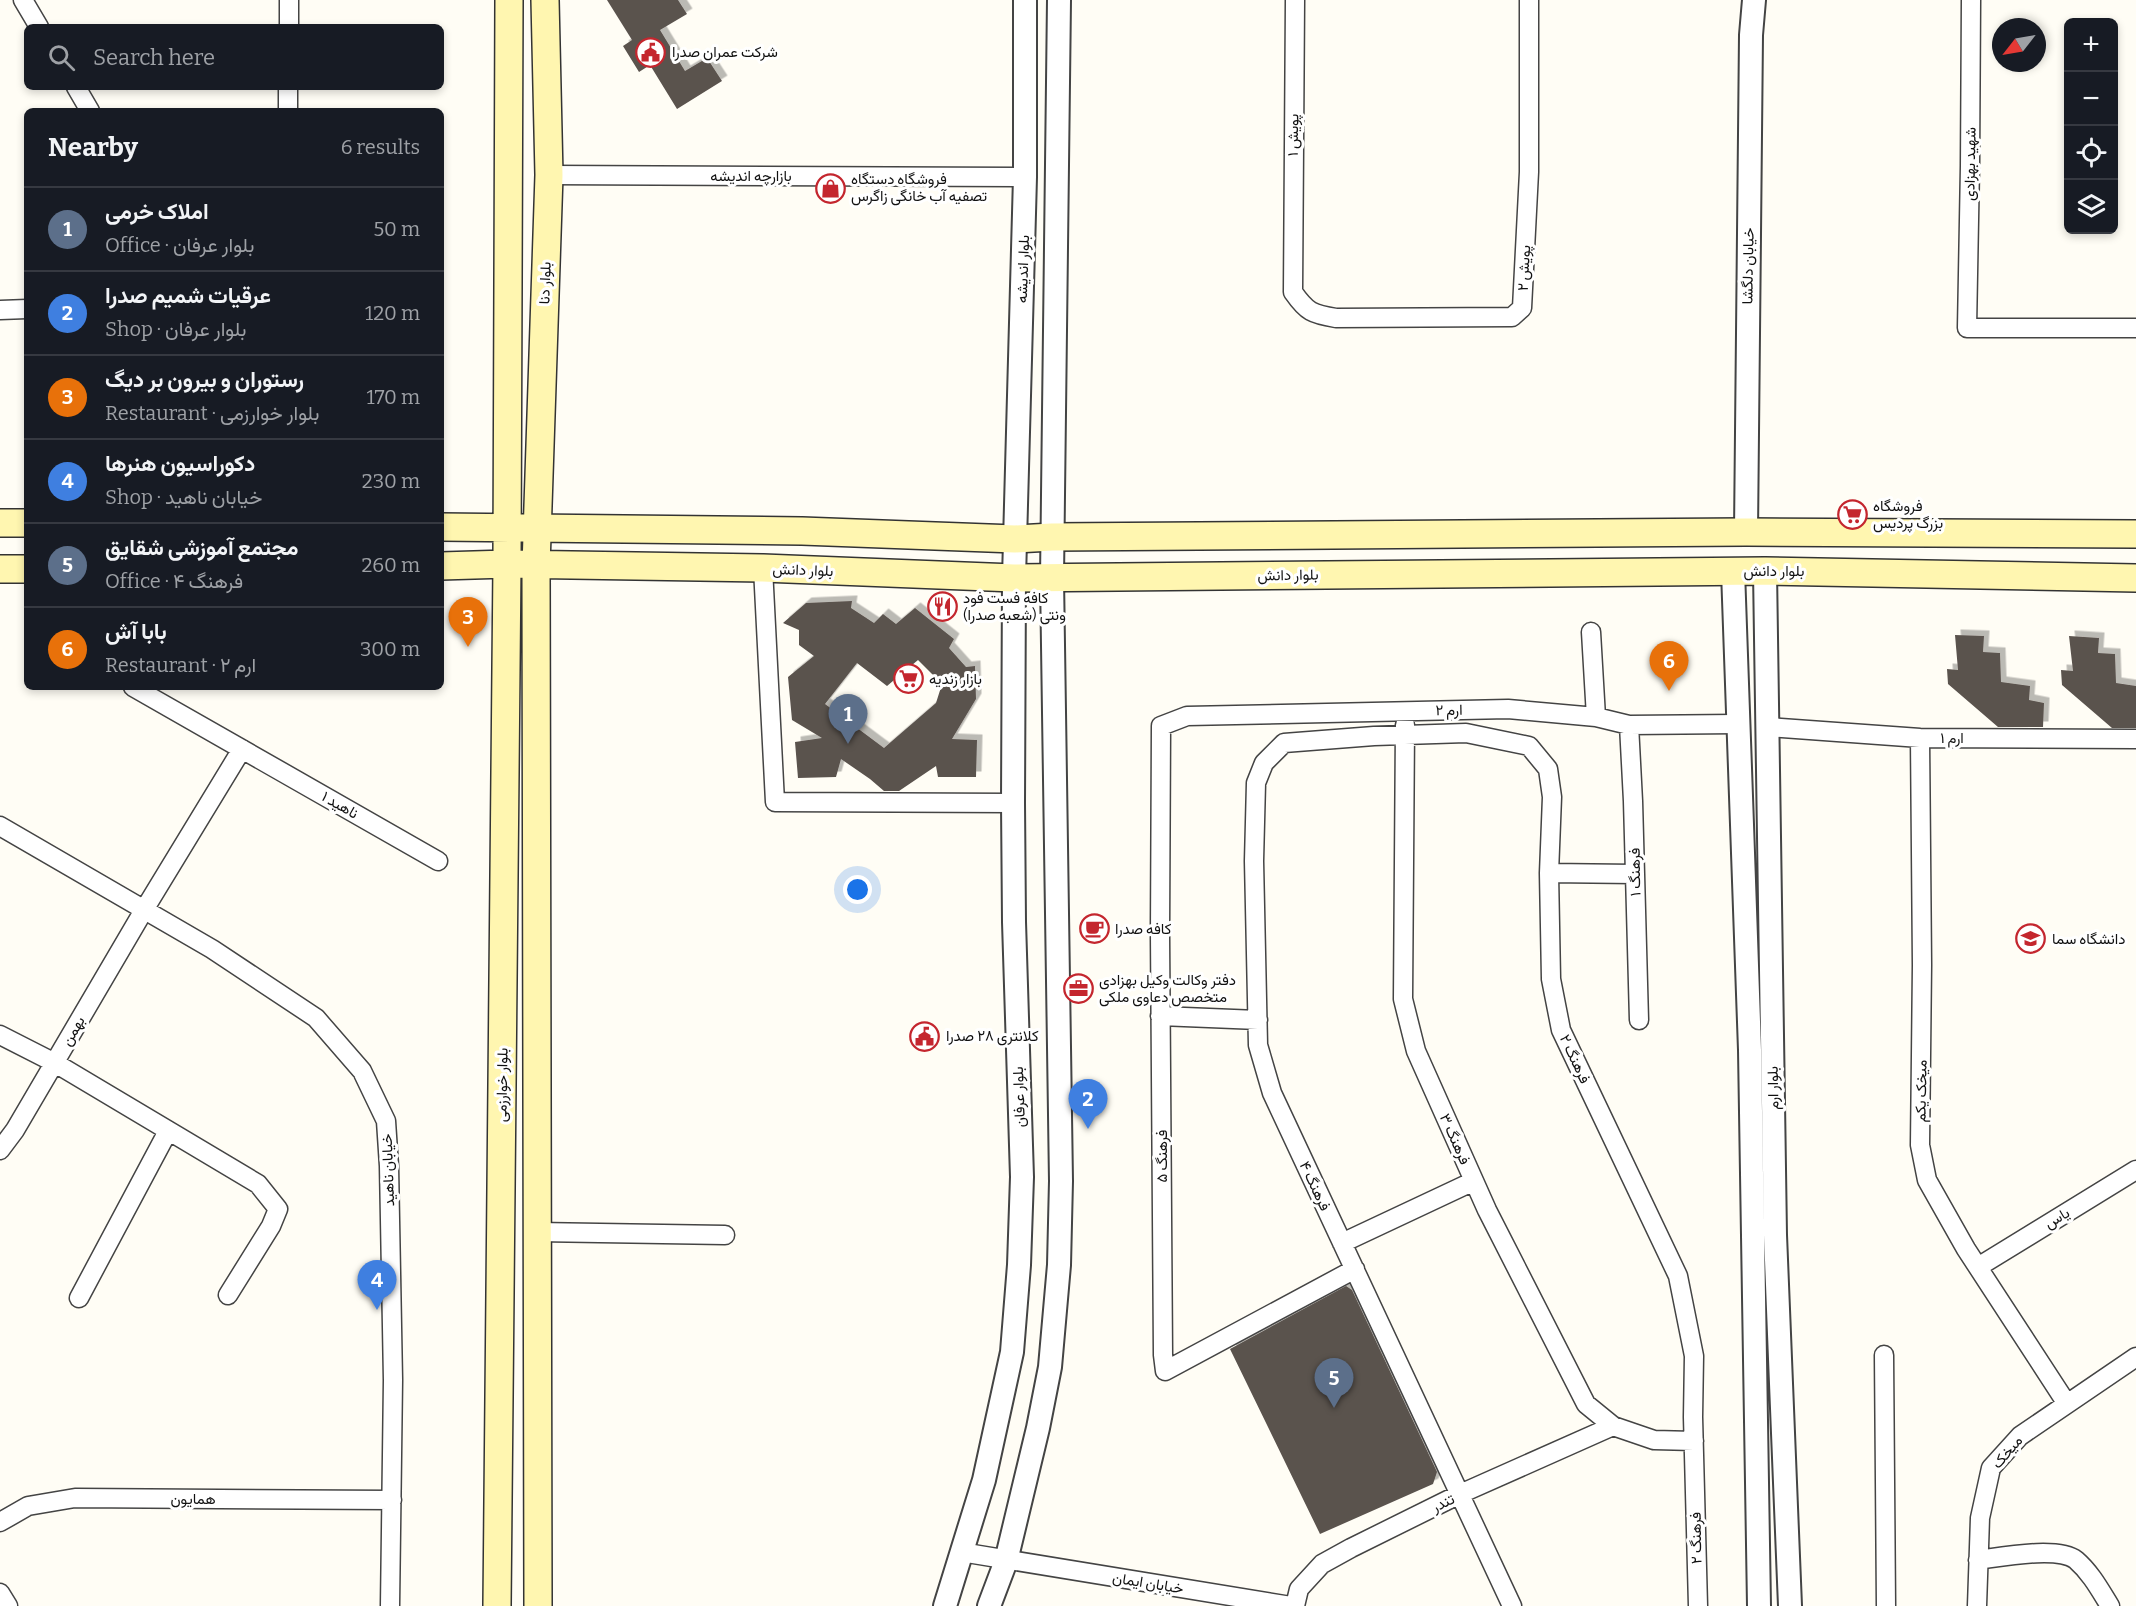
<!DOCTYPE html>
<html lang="en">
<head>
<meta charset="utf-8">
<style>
	body { margin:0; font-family:Bitter,Vazirmatn,serif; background:#242831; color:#f1f3f6 }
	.controls { position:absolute; right:18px; top:18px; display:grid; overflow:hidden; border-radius:9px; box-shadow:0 3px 9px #0003 }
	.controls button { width:54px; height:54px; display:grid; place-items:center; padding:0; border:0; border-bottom:2px solid #363941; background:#171b24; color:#f1f3f6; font:30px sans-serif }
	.compass { position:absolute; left:1992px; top:18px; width:54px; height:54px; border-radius:50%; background:#171b24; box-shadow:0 3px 9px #0003; rotate:239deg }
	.you { position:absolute; left:858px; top:890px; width:21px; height:21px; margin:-15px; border:4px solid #fff; border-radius:50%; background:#1a73e8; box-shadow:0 0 0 9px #1a73e833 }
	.badge { display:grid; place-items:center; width:39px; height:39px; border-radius:50%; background:#c4262e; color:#fff; font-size:20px; font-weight:700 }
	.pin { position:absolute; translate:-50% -50px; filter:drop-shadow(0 2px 3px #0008) }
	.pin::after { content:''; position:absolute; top:32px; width:21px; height:18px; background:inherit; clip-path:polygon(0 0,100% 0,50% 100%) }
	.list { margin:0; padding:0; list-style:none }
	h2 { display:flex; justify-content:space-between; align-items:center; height:78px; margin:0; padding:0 24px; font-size:26px }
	h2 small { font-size:20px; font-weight:400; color:#9ea1a6 }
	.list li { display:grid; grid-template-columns:39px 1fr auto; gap:18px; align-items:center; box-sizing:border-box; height:84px; padding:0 24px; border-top:2px solid #363941 }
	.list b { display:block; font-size:22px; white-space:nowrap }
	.list p { margin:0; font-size:20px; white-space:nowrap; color:#9ea1a6 }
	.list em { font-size:20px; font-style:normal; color:#9ea1a6 }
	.icon { flex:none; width:33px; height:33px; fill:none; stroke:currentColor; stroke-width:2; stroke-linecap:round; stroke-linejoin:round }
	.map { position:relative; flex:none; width:2136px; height:1606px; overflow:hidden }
	.search { position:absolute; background:#171b24; box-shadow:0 3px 9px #0003; left:24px; top:24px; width:420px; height:66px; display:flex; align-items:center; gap:15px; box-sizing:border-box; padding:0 21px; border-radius:9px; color:#9ea1a6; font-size:22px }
	.panel { position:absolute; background:#171b24; box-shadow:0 3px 9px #0003; left:24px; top:108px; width:420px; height:582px; border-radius:9px }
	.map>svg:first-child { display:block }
	.building { fill:#5a524d; fill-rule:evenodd; filter:url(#shadow) }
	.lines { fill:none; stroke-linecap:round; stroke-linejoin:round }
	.minor-casing { stroke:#444; stroke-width:21 }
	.tertiary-casing { stroke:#444; stroke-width:26 }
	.secondary-casing { stroke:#333; stroke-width:30 }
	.minor { stroke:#fff; stroke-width:18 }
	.tertiary { stroke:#fff; stroke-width:22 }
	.secondary { stroke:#fff6b0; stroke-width:27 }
	.labels { text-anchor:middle; stroke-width:6; stroke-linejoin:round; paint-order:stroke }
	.poi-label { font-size:15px; fill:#111; stroke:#fff; text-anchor:start }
	.street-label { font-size:15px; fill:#111; stroke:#fff }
</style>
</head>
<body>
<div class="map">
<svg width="2136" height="1606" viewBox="0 0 2136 1606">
	<defs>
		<filter id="shadow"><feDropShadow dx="5.5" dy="-5.5" stdDeviation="0" flood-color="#0004"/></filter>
	</defs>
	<rect width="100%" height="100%" fill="#fffdf5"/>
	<path class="building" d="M607,0H678L687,14L660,30L685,71L707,58L722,81L677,109L650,65L639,72L623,46L632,40Z
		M852,601L851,608L874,623L883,614L896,624L915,608L954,639L949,648L966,667L975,666L976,699L952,739L977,740L976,777H938L936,766L899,791H884L870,779L841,759L836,777L798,778L795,742L822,738L792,720L788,677L814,656L799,645V630L783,623L806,603ZM918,660L942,684L936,703L884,748L825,704L857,663L887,686Z
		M1955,635L1984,636L1983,652L2000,653L2001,682L2030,686L2029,700L2044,703L2043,727H1998L1948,684L1947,669L1958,670Z
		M2069,636L2099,638L2098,653L2115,654L2116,683L2136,686V728H2112L2062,685L2061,670L2073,671Z
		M1346,1286L1352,1290L1437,1472L1433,1484L1320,1534L1230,1349Z"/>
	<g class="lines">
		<defs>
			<path id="minor" d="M23,0L39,27
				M1295,0L1293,292C1307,312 1312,314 1336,318L1512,317L1522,308L1529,172V0
				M1971,0L1970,166L1967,328H2136
				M289,27V0
				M76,87L90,111
				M288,87V111
				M549,175L1025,177
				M0,310L27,309
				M763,568L775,802L1013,803
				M1591,632L1596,717
				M133,687L438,861
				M1405,725L1403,999L1416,1051L1487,1210L1586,1404L1613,1426L1654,1440L1694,1441
				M1629,725L1633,801L1639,1020
				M1768,727L1920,738L2136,739
				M1920,738L1922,965L1920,1145L1927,1180L1966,1249L2067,1404
				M0,826L212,949L316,1018L362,1071L386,1121L389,1166L393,1380L390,1606
				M1549,873L1635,874
				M1160,1016L1258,1020
				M0,1035L55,1063L258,1184L278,1209L271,1226L228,1295
				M0,1150L15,1130L144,910L242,749
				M537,1232L725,1235
				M1342,1243L1474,1181
				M1978,1267L2136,1170
				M1355,1269L1165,1371L1163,1355L1160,934L1161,726L1187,716L1508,709L1596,717L1629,725L1737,724
				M79,1298L168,1131
				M1884,1355L1886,1606
				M0,1522L28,1506L75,1498L392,1500
				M961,1552L1291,1606
				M1978,1560C2001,1557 2058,1546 2076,1560C2091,1573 2100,1590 2110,1606
				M0,1593L8,1606
				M1295,1606L1299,1589L1322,1564L1351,1548L1460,1494L1613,1426
				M1512,1606L1272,1093L1258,1045L1254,861L1256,783L1264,763L1284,743L1374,736L1466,733L1529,746L1548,769L1552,797L1549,873L1551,979L1561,1030L1678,1276L1694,1356L1693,1417L1698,1606
				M1977,1606L1980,1518L1991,1468L2020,1436L2136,1357"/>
			<path id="tertiary" d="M1746,532L1751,35L1754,0
				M1733,571L1750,1050L1759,1606
				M1765,571L1775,1235L1790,1606
				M945,1606L984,1480L1012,1352L1019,1265L1022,1177L1014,922L1013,803L1014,578L1025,177V0
				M989,1606L1006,1561L1038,1428L1050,1367L1059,1265L1061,1181L1052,578L1059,0"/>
			<path id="secondary" d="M0,523H27
				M441,527L802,531L1015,539L1052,537L1746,532L2136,534
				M441,566L507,564L763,568L1014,578L1765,571L2136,578
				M0,569H27
				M497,1606L507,564L509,0
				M538,1606L536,566L549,175L545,0"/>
		</defs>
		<use href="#minor" class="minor-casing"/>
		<use href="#tertiary" class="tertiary-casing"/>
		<use href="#secondary" class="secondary-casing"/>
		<use href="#minor" class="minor"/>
		<use href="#tertiary" class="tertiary"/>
		<use href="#secondary" class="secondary"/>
	</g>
	<defs>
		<symbol id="civic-ring" viewBox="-11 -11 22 22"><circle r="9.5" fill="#fff" stroke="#c4262e" stroke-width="1.5"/><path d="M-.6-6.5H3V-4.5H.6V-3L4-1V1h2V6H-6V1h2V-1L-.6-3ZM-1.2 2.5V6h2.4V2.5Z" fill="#c4262e"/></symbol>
		<symbol id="shop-ring" viewBox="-11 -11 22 22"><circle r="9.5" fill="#fff" stroke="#c4262e" stroke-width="1.5"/><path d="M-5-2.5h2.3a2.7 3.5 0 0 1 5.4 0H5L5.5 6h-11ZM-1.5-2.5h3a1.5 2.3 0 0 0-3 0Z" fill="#c4262e"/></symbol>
		<symbol id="supermarket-ring" viewBox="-11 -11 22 22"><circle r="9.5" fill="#fff" stroke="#c4262e" stroke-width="1.5"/><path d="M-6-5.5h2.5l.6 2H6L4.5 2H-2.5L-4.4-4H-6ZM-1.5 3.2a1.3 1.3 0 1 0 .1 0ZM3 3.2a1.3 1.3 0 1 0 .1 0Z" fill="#c4262e"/></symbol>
		<symbol id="restaurant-ring" viewBox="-11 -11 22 22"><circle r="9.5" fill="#fff" stroke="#c4262e" stroke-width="1.5"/><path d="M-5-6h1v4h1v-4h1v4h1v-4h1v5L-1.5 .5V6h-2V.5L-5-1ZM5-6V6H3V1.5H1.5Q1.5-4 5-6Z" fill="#c4262e"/></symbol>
		<symbol id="cafe-ring" viewBox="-11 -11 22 22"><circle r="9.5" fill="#fff" stroke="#c4262e" stroke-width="1.5"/><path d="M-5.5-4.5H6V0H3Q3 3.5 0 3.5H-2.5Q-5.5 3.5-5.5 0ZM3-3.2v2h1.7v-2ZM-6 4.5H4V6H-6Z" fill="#c4262e"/></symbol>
		<symbol id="university-ring" viewBox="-11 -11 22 22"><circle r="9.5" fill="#fff" stroke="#c4262e" stroke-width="1.5"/><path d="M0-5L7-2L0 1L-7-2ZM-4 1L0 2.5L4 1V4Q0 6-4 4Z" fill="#c4262e"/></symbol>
		<symbol id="office-ring" viewBox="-11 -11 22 22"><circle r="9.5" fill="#fff" stroke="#c4262e" stroke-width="1.5"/><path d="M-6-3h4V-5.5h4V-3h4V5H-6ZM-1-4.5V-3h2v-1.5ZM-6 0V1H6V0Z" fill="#c4262e"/></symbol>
	</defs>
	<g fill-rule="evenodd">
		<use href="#civic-ring" x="634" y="36" width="33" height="33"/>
		<use href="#shop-ring" x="814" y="172" width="33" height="33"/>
		<use href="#supermarket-ring" x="1836" y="498" width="33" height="33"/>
		<use href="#restaurant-ring" x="926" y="590" width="33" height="33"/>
		<use href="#supermarket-ring" x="892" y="662" width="33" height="33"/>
		<use href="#cafe-ring" x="1078" y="912" width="33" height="33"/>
		<use href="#university-ring" x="2014" y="922" width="33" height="33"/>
		<use href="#office-ring" x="1062" y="972" width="33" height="33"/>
		<use href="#civic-ring" x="908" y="1020" width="33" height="33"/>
	</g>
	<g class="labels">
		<g class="poi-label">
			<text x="672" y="57">شرکت عمران صدرا</text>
			<text x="851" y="184">فروشگاه دستگاه<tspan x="851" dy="17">تصفیه آب خانگی زاگرس</tspan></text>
			<text x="1873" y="511">فروشگاه<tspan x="1873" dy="17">بزرگ پردیس</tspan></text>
			<text x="963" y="603">کافه فست فود<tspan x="963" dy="17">ونتی (شعبه صدرا)</tspan></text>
			<text x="929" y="684">بازار زندیه</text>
			<text x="1115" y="934">کافه صدرا</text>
			<text x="2052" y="944">دانشگاه سما</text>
			<text x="1099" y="985">دفتر وکالت وکیل بهزادی<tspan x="1099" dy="17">متخصص دعاوی ملکی</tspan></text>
			<text x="946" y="1041">کلانتری ۲۸ صدرا</text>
		</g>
		<g class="street-label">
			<text transform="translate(1293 135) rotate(-89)" y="5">پویش ۱</text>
			<text transform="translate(1970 164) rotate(-89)" y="5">شهید بهزادی</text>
			<text x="751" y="181">بازارچه اندیشه</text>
			<text transform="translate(1748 266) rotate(-89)" y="5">خیابان دلگشا</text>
			<text transform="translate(1524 268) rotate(-87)" y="5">پویش ۲</text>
			<text transform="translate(1023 269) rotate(-88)" y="5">بلوار اندیشه</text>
			<text transform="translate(545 283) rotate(-88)" y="5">بلوار دنا</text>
			<text transform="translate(803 570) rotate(2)" y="5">بلوار دانش</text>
			<text x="1774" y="576">بلوار دانش</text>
			<text transform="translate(1288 575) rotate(-1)" y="5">بلوار دانش</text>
			<text transform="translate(1449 710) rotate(-1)" y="5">ارم ۲</text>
			<text x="1952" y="743">ارم ۱</text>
			<text transform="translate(340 805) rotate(30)" y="5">ناهید ۱</text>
			<text transform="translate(1635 872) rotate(-91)" y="5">فرهنگ ۱</text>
			<text transform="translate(73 1031) rotate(-60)" y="5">بهمن</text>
			<text transform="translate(1575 1059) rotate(65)" y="5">فرهنگ ۲</text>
			<text transform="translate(502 1085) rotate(-89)" y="5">بلوار خوارزمی</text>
			<text transform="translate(1773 1088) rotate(-91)" y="5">بلوار ارم</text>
			<text transform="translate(1921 1091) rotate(-89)" y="5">میخک یکم</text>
			<text transform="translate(1019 1097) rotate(-92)" y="5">بلوار عرفان</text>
			<text transform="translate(1455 1139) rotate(66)" y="5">فرهنگ ۳</text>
			<text transform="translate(1162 1156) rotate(-90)" y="5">فرهنگ ۵</text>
			<text transform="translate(388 1170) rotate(-92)" y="5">خیابان ناهید</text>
			<text transform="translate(1315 1186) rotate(65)" y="5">فرهنگ ۴</text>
			<text transform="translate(2057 1218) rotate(-31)" y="5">یاس</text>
			<text transform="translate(2007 1452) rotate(-49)" y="5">میخک</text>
			<text x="193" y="1504">همایون</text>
			<text transform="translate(1443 1503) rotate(-26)" y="5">تندر</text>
			<text transform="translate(1696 1538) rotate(-91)" y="5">فرهنگ ۲</text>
			<text transform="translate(1148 1583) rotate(9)" y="5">خیابان ایمان</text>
		</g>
	</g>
</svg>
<div class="controls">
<button>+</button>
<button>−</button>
<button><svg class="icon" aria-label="locate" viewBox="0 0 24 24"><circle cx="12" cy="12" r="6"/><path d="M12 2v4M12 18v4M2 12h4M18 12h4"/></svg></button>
<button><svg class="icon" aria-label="layers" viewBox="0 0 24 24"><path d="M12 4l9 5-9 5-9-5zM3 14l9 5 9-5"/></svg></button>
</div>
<svg class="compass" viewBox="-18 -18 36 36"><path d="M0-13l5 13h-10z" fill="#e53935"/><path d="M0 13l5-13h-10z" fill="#9ea1a6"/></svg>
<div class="you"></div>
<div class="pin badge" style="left:848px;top:744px;background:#5c6f8a">1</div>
<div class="pin badge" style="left:1088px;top:1129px;background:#3f7fe0">2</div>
<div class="pin badge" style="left:468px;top:647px;background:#e8710a">3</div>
<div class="pin badge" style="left:377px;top:1310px;background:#3f7fe0">4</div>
<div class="pin badge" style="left:1334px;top:1408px;background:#5c6f8a">5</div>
<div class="pin badge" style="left:1669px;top:691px;background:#e8710a">6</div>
<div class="search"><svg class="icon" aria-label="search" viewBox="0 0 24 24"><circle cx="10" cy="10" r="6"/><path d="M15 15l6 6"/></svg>Search here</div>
<section class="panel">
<h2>Nearby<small>6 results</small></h2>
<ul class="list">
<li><span class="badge" style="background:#5c6f8a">1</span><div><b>املاک خرمی</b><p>Office · بلوار عرفان</p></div><em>50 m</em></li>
<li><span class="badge" style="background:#3f7fe0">2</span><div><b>عرقیات شمیم صدرا</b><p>Shop · بلوار عرفان</p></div><em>120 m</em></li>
<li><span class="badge" style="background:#e8710a">3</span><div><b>رستوران و بیرون بر دیگ</b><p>Restaurant · بلوار خوارزمی</p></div><em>170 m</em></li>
<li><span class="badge" style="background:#3f7fe0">4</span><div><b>دکوراسیون هنرها</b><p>Shop · خیابان ناهید</p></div><em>230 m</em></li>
<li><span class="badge" style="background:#5c6f8a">5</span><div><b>مجتمع آموزشی شقایق</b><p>Office · فرهنگ ۴</p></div><em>260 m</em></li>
<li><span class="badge" style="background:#e8710a">6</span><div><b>بابا آش</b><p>Restaurant · ارم ۲</p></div><em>300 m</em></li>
</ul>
</section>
</div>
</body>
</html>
